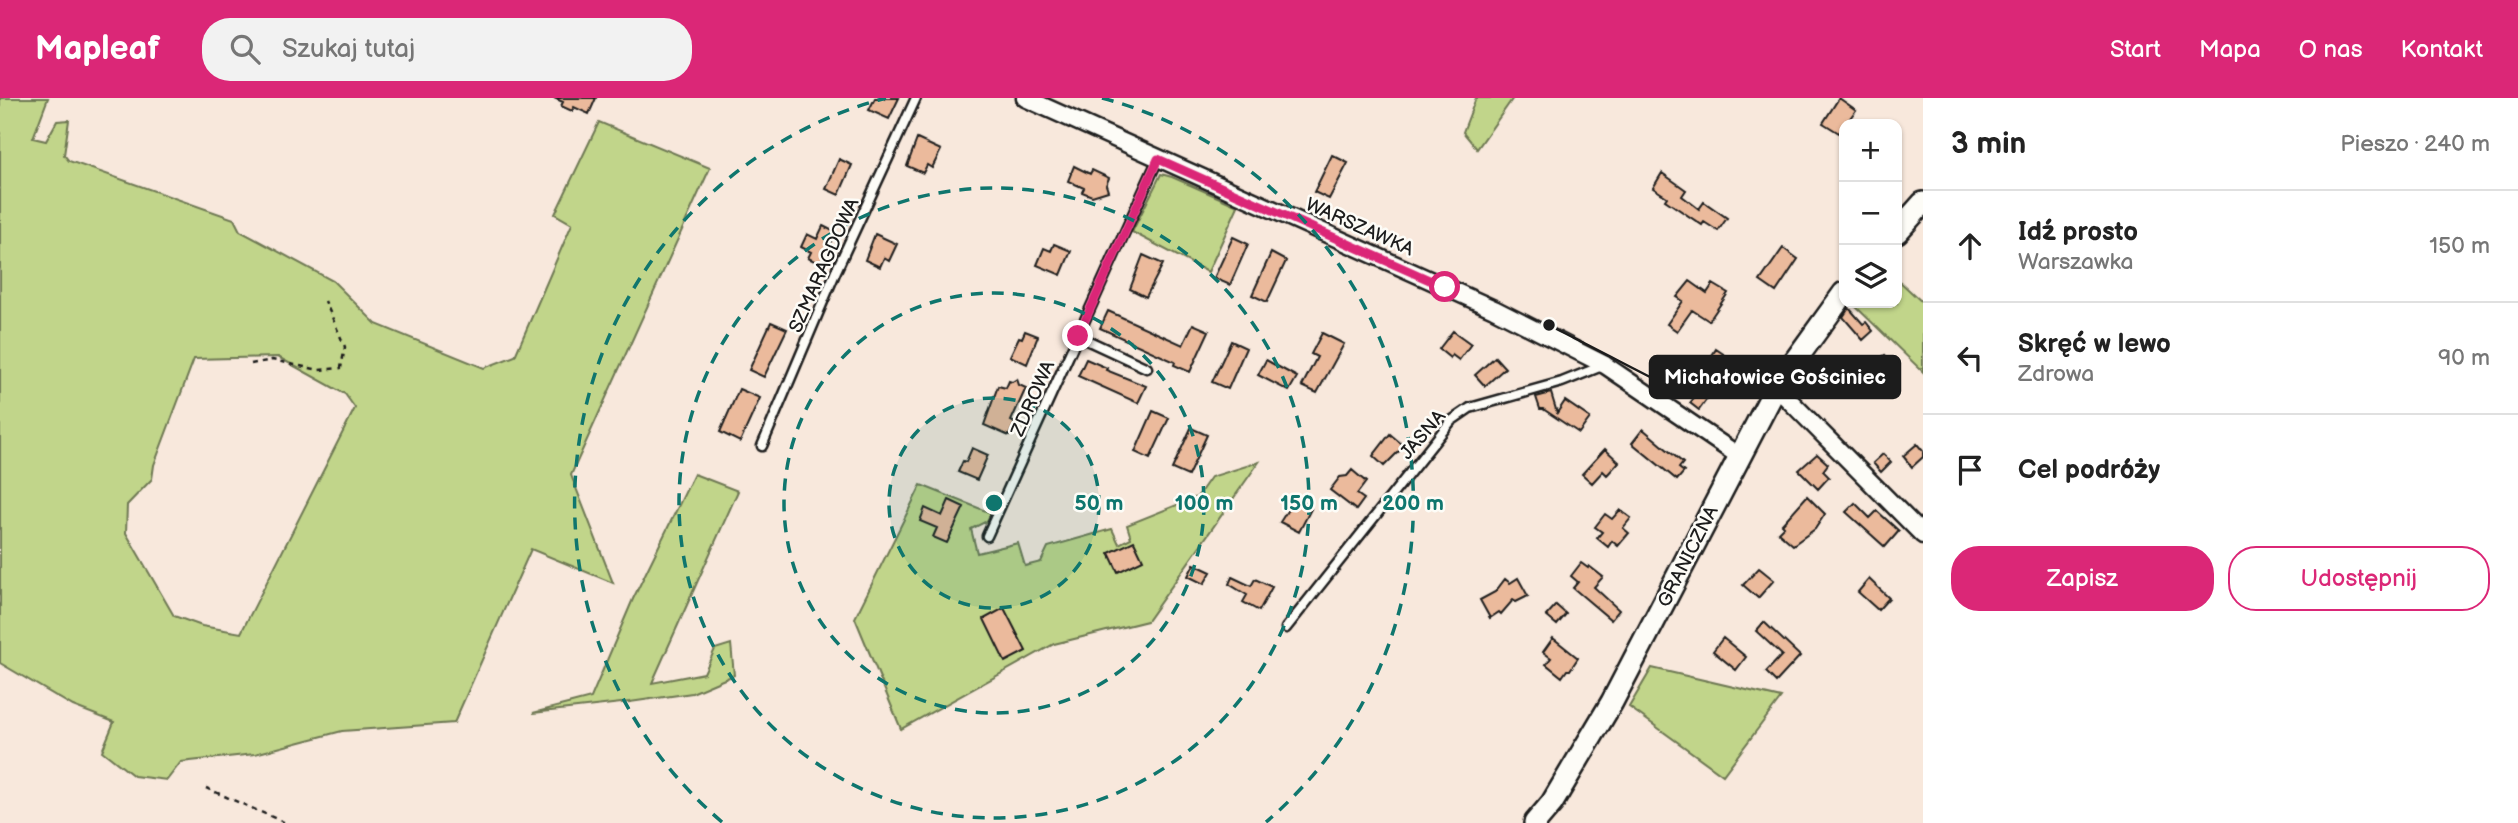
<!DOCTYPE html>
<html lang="pl">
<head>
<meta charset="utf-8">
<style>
	body { margin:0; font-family:"Balsamiq Sans",sans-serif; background:#f2f2f2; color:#222 }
	.controls { position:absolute; right:21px; top:21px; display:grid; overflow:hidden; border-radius:14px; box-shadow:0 2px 5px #0004 }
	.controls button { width:63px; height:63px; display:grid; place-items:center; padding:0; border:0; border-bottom:2px solid #e0e0e0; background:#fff; color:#222; font:35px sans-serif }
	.stop { position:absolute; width:21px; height:21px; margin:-16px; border:5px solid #db2777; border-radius:50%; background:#fff }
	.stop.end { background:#db2777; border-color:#fff; box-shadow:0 2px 7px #0008 }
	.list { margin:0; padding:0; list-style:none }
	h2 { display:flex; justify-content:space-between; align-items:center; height:91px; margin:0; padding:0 28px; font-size:30px }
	h2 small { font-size:23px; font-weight:400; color:#767676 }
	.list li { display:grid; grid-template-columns:46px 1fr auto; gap:21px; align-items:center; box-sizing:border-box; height:112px; padding:0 28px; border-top:2px solid #e0e0e0 }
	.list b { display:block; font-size:26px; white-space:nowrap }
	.list p { margin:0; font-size:23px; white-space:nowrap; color:#767676 }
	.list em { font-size:23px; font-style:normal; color:#767676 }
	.actions { display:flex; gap:14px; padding:21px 28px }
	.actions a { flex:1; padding:16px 0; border:2px solid #db2777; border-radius:28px; text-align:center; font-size:24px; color:#db2777 }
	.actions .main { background:#db2777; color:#fff }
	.icon { flex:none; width:38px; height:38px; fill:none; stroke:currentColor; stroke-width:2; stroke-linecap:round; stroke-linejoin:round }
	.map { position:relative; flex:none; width:1923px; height:725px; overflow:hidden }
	header { display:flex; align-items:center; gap:42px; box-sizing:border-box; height:98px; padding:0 35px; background:#db2777; color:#fff }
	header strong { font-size:33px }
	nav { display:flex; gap:38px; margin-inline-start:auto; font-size:24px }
	.search { width:490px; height:63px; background:#f2f2f2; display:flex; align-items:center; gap:18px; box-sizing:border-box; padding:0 24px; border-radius:28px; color:#767676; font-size:26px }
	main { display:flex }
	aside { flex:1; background:#fff }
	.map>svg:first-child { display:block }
	.green { fill:#c1d58a; stroke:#6e7853; stroke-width:2; fill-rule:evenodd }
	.building { fill:#ebba9c; stroke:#1c1c1c; stroke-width:2 }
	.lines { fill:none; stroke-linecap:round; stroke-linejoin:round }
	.lane-casing { stroke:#1c1c1c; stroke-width:13 }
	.street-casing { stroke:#1c1c1c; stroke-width:21 }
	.secondary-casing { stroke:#1c1c1c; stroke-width:26 }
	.path { stroke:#1c1c1c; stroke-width:2.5; stroke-dasharray:5 5; stroke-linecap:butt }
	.lane { stroke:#fdfcf7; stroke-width:8 }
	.street { stroke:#fdfcf7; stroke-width:16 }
	.secondary { stroke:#fdfcf7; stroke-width:21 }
	.route { stroke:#db2777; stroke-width:9 }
	.ring { fill:none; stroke:#0f766e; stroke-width:3.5; stroke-dasharray:12 9 }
	.labels { text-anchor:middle; stroke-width:5; stroke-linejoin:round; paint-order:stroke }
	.street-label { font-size:19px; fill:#1c1c1c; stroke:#fdfcf7 }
	.centre { fill:#0f766e; stroke:#fdfcf7; stroke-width:3.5 }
	.ring-label { font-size:21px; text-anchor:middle; font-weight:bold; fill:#0f766e; stroke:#fdfcf7; stroke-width:5; stroke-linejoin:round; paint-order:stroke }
	.leader { fill:none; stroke:#1c1c1c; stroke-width:2.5 }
	.callout-dot { fill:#1c1c1c; stroke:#fdfcf7; stroke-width:2.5 }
	.callout { fill:#1c1c1c; stroke:#1c1c1c; stroke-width:2.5 }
	.callout-label { font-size:21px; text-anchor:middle; font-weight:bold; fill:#fff }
</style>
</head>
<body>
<header>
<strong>Mapleaf</strong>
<div class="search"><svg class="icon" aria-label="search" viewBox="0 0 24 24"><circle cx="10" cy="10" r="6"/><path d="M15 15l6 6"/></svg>Szukaj tutaj</div>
<nav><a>Start</a><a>Mapa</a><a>O nas</a><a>Kontakt</a></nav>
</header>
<main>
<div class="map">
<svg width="1923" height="725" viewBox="0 0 1923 725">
	<rect width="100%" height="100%" fill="#f8e8dc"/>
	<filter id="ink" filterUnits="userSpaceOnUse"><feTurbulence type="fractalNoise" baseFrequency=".0143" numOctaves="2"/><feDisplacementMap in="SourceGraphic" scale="14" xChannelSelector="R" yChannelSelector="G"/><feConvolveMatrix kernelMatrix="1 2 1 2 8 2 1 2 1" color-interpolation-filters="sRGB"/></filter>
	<g filter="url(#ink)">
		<path class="green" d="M0,0H48L33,40L46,43L57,23L69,22L64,57L69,63L234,121L240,133L333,183L376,226L484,270L515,258L572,126L555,116L599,24L710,70L571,377L613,485L531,451L454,625L342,633L255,656L181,664L167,682L134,678L102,653L114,624L73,608L0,565ZM278,259L345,296L355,310L241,535L202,528L174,518L126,435L127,407L152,381L154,367L194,261Z
			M1476,0H1513L1477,51L1463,34Z
			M1161,76L1172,79L1238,108L1208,174L1132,134Z
			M1897,181L1923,205V274L1852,205H1897Z
			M1259,364L1147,523L1054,546L901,631L855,520L921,387L991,415L987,423L971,431L977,455L1018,445L1025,468L1041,464L1048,449L1112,431L1119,446L1131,440L1127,427L1197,399L1211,379Z
			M694,376L738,393L652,585L704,575L715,551L731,546L734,577L692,595L630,604L533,615L591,600L633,501Z
			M1652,570L1781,600L1723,677L1629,609Z"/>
		<path class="building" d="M554,0H596L589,16L574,9L572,13L561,8L563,4Z
			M875,0H899L889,21L869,12Z
			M1839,0L1856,12L1839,35L1823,25Z
			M917,41L941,52L932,70L927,67L923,75L907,68Z
			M1332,57L1348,65L1329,101L1314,94Z
			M839,61L852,67L839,97L826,91Z
			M1074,68L1090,76L1092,72L1109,80L1106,87L1108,93L1092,98L1082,94L1084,90L1068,83Z
			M1662,75L1686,92L1682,98L1699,111L1704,104L1727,120L1718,133L1704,124L1702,127L1665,102L1667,99L1653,90Z
			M823,128L835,134L821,166L808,160L811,154L801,149L807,136L817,141Z
			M875,136L897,146L889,163L884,160L880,169L865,162Z
			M1233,139L1248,146L1230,187L1214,180Z
			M1054,146L1071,153L1061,177L1037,167L1044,150L1051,153Z
			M1783,150L1798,161L1776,194L1760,183Z
			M1271,155L1286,163L1267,204L1252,197Z
			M1143,157L1163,166L1146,199L1130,191Z
			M1690,183L1707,195L1713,186L1728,195L1709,223L1692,212L1677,233L1667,226L1683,203L1677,199Z
			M1849,210L1863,226L1866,224L1873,233L1863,242L1843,219Z
			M1108,213L1183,247L1193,226L1209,233L1190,274L1174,267L1175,264L1100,230Z
			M771,224L787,231L764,279L749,272Z
			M1025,233L1038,238L1027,266L1010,258L1019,239L1022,240Z
			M1453,233L1471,246L1459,262L1452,257L1450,260L1439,251Z
			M1322,235L1344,246L1317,295L1302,288L1317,259L1311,256Z
			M1231,243L1246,250L1228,291L1212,284Z
			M1716,251L1734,263L1699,312L1690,305L1699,293L1693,288Z
			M1885,257L1894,268L1878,281L1868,270Z
			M1495,259L1505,270L1485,288L1475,277Z
			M1086,261L1107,270L1106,272L1146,288L1138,305L1078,278Z
			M1266,262L1297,279L1289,293L1258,277Z
			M1017,281L1019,287L1026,290L1011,323L1015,325L1009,338L984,327L998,288L1006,290L1009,283L1012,284Z
			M739,291L760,300L740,344L720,334Z
			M1551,295L1557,315L1565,303L1590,320L1579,335L1543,311H1540L1536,299Z
			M1153,313L1169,320L1150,361L1135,354Z
			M1191,330L1207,337L1188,378L1172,371Z
			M1643,331L1683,365L1679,370L1684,374L1677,382L1632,345Z
			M1390,336L1404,348L1384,368L1373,358Z
			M1917,346L1923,353V359L1912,369L1903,358Z
			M972,350L988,357L977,382L958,374L963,363L966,364Z
			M1605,351L1619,364L1607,377L1603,373L1592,385L1582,376Z
			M1817,356L1828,366L1823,373L1829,379L1818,391L1799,372Z
			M1883,356L1891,364L1881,374L1873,365Z
			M1352,372L1366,384L1357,396L1364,401L1356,412L1330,392L1340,379L1347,378Z
			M1807,398L1825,416L1815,431L1793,447L1778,434L1784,428L1782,426Z
			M949,402L964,409L947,445L933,439L937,430L920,423L925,410L942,418Z
			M1294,402L1311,411L1299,434L1280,424Z
			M1855,405L1870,420L1877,413L1899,433L1885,449L1846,414Z
			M1620,412L1631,420L1623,430L1629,435L1618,448L1612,443L1608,449L1597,440L1602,434L1595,429L1605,416L1612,421Z
			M1134,443L1143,462L1118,474L1109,455Z
			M1581,465L1588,470L1589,468L1603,479L1594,489L1619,512L1611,522L1573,490L1578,484L1571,478Z
			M1194,466L1211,474L1204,486L1188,478Z
			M1759,470L1774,482L1758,500L1743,487Z
			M1232,479L1251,488L1255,481L1272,489L1259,513L1243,504L1247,497L1229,486Z
			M1518,480L1528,498L1516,504L1513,502L1501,516L1499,514L1490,520L1480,502L1495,494L1505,481L1510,485Z
			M1869,481L1889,500L1878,512L1858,494Z
			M1556,507L1566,516L1557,527L1546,518Z
			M1004,510L1026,553L1005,564L984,521Z
			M1764,524L1800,558L1776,584L1766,574L1782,557L1756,533Z
			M1553,540L1578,560L1570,572H1567L1562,579L1546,566L1551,560L1543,554Z
			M1723,540L1746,559L1736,572L1713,553Z"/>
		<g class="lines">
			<defs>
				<path id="lane" d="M1078,238L1147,270
					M762,348L836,173L916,0
					M987,438L1158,61
					M1286,530L1451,323L1470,310L1562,284L1602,268"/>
				<path id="street" d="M1025,0L1494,211L1605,267L1739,358
					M1776,289L1923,437"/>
				<path id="secondary" d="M1897,134L1923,105
					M1535,725L1552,705L1612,604L1776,289L1844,195"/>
			</defs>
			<use href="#lane" class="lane-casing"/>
			<use href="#street" class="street-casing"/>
			<use href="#secondary" class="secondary-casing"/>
			<path class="path" d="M251,266L272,262L319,272L341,270L345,249L325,203
				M206,690L286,725"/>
			<use href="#lane" class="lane"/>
			<use href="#street" class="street"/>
			<use href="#secondary" class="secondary"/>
		</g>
	</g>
	<g class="lines" filter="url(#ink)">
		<path class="route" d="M1078,238L1158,61L1445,189"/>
	</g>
	<circle cx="994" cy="405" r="105" fill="#0f766e" fill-opacity=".12"/>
	<g class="ring">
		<circle cx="994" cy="405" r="105"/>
		<circle cx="994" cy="405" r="210"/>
		<circle cx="994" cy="405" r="315"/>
		<path d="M722 724A419 419 0 0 1 886 0M1102 0A419 419 0 0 1 1266 724"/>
	</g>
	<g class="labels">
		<g class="street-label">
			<text transform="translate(1360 128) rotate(24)" y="7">WARSZAWKA</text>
			<text transform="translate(823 167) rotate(-66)" y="7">SZMARAGDOWA</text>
			<text transform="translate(1032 300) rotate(-66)" y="7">ZDROWA</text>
			<text transform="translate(1422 336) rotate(-49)" y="7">JASNA</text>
			<text transform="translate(1687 458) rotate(-63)" y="7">GRANICZNA</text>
		</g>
	</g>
	<circle cx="994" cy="405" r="10" class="centre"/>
	<g class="ring-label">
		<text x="1099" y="412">50 m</text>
		<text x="1204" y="412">100 m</text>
		<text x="1309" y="412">150 m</text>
		<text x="1413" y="412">200 m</text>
	</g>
	<path class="leader" d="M1549 227L1650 279"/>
	<circle class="callout-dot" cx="1549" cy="227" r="7"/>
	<rect class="callout" x="1650" y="258" width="250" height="42" rx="7"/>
	<g class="callout-label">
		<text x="1775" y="286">Michałowice Gościniec</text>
	</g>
</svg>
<div class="controls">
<button>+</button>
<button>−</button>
<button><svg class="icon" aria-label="layers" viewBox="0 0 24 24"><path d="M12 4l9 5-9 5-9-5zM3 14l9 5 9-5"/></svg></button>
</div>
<div class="stop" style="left:1445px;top:189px"></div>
<div class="stop end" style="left:1078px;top:238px"></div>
</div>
<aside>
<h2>3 min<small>Pieszo · 240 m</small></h2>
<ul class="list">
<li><svg class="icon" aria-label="ahead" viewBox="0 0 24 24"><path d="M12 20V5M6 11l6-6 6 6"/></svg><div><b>Idź prosto</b><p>Warszawka</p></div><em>150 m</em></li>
<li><svg class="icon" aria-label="left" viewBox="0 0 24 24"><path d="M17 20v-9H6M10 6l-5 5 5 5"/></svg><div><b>Skręć w lewo</b><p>Zdrowa</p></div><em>90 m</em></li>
<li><svg class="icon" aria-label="arrive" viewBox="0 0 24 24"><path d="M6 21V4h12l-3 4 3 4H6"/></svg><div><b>Cel podróży</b></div></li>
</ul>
<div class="actions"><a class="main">Zapisz</a><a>Udostępnij</a></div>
</aside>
</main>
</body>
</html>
